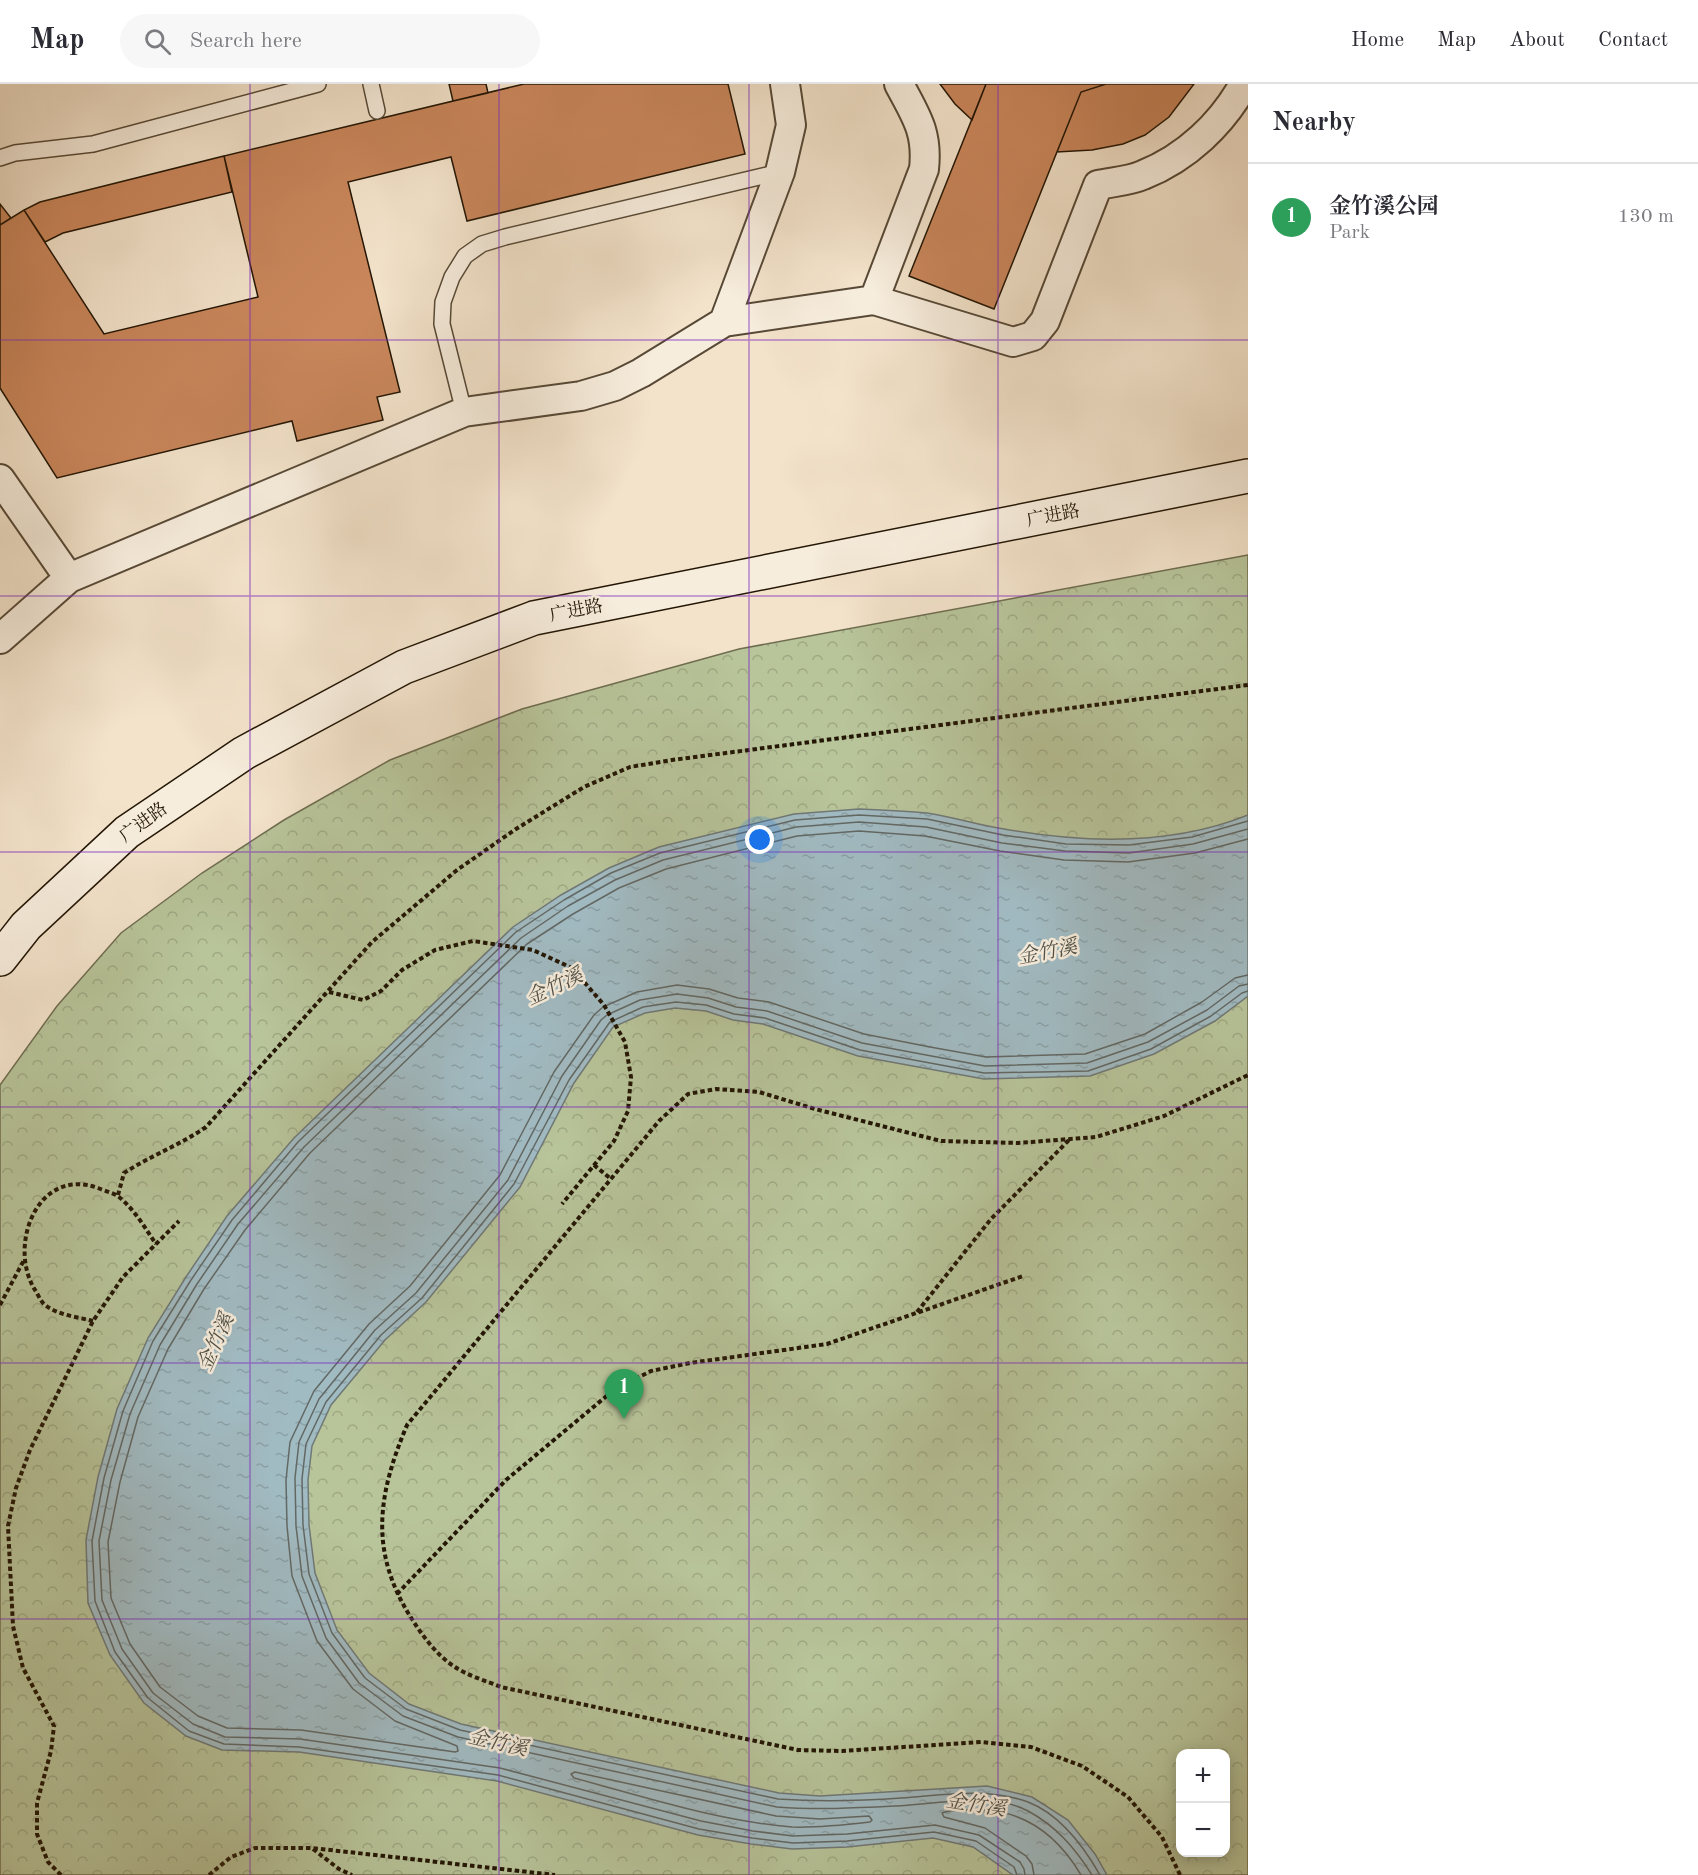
<!DOCTYPE html>
<html lang="en">
<head>
<meta charset="utf-8">
<style>
	body { margin:0; font-family:"Old Standard TT","Noto Serif SC",serif; background:#f7f7f7; color:#2b2b33 }
	.controls { position:absolute; right:18px; bottom:18px; display:grid; overflow:hidden; border-radius:12px; box-shadow:0 3px 15px #0003 }
	.controls button { width:54px; height:54px; display:grid; place-items:center; padding:0; border:0; border-bottom:2px solid #e1e1e2; background:#fff; color:#2b2b33; font:30px sans-serif }
	.you { position:absolute; left:760px; top:756px; width:21px; height:21px; margin:-15px; border:4px solid #fff; border-radius:50%; background:#1a73e8; box-shadow:0 0 0 9px #1a73e833 }
	.badge { display:grid; place-items:center; width:39px; height:39px; border-radius:50%; background:#8f2418; color:#fff; font-size:20px; font-weight:700 }
	.pin { position:absolute; translate:-50% -50px; filter:drop-shadow(0 2px 3px #0008) }
	.pin::after { content:''; position:absolute; top:32px; width:21px; height:18px; background:inherit; clip-path:polygon(0 0,100% 0,50% 100%) }
	.list { margin:0; padding:0; list-style:none }
	h2 { display:flex; justify-content:space-between; align-items:center; height:78px; margin:0; padding:0 24px; font-size:26px }
	h2 small { font-size:20px; font-weight:400; color:#7c7c81 }
	.list li { display:grid; grid-template-columns:39px 1fr auto; gap:18px; align-items:center; box-sizing:border-box; height:108px; padding:0 24px; border-top:2px solid #e1e1e2 }
	.list b { display:block; font-size:22px; white-space:nowrap }
	.list p { margin:0; font-size:20px; white-space:nowrap; color:#7c7c81 }
	.list em { font-size:20px; font-style:normal; color:#7c7c81 }
	.icon { flex:none; width:33px; height:33px; fill:none; stroke:currentColor; stroke-width:2; stroke-linecap:round; stroke-linejoin:round }
	.map { position:relative; flex:none; width:1248px; height:1791px; overflow:hidden }
	header { display:flex; align-items:center; gap:36px; box-sizing:border-box; height:84px; padding:0 30px; background:#fff; border-bottom:2px solid #e1e1e2 }
	header strong { font-size:28px }
	nav { display:flex; gap:33px; margin-inline-start:auto; font-size:21px }
	.search { width:420px; height:54px; background:#f7f7f7; display:flex; align-items:center; gap:15px; box-sizing:border-box; padding:0 21px; border-radius:33px; color:#7c7c81; font-size:22px }
	main { display:flex }
	aside { flex:1; background:#fff }
	.map>svg:first-child { display:block }
	.forest { fill:url(#forest-crowns); stroke:#6e6d50; stroke-width:1.5; fill-rule:evenodd }
	.water { fill:url(#water-ripples); stroke:#6f7977; stroke-width:1.5 }
	.lines { fill:none; stroke-linecap:round; stroke-linejoin:round }
	.shore { stroke:#626864; stroke-width:1.5 }
	.building { fill:#c9865b; stroke:#231605; stroke-width:1.5 }
	.lane-casing { stroke:#574936; stroke-width:18 }
	.street-casing { stroke:#574936; stroke-width:32 }
	.secondary-casing { stroke:#231605; stroke-width:36 }
	.path { stroke:#231605; stroke-width:4; stroke-dasharray:4.5 3; stroke-linecap:butt }
	.lane { stroke:#f7eddd; stroke-width:15 }
	.street { stroke:#f7eddd; stroke-width:28 }
	.secondary { stroke:#f7eddd; stroke-width:33 }
	.grid { fill:none; stroke:#7b2cbf; stroke-width:1.5; stroke-opacity:0.55 }
	.labels { text-anchor:middle; stroke-width:5; stroke-linejoin:round; paint-order:stroke }
	.street-label { font-size:18px; fill:#231605; stroke:#f7eddd }
	.water-label { font-size:20px; font-style:italic; fill:#4f5048; stroke:#f7eddd }
</style>
</head>
<body>
<header>
<strong>Map</strong>
<div class="search"><svg class="icon" aria-label="search" viewBox="0 0 24 24"><circle cx="10" cy="10" r="6"/><path d="M15 15l6 6"/></svg>Search here</div>
<nav><a>Home</a><a>Map</a><a>About</a><a>Contact</a></nav>
</header>
<main>
<div class="map">
<svg width="1248" height="1791" viewBox="0 0 1248 1791">
	<defs>
		<pattern id="forest-crowns" width="20" height="18" patternUnits="userSpaceOnUse" patternTransform="scale(1.5)"><rect width="20" height="18" fill="#b8c49a"/><path d="M2 6a3 3 0 1 1 6 0M12 15a3 3 0 1 1 6 0" fill="none" stroke="#9ea883"/></pattern>
		<pattern id="water-ripples" width="26" height="14" patternUnits="userSpaceOnUse" patternTransform="scale(1.5)"><rect width="26" height="14" fill="#a1bbc3"/><path d="M2 4q2-2 4 0t4 0M15 11q2-2 4 0t4 0" fill="none" stroke="#8aa0a6"/></pattern>
	</defs>
	<rect width="100%" height="100%" fill="#f3e3cb"/>
	<filter id="stains"><feTurbulence type="fractalNoise" baseFrequency=".00333" numOctaves="4"/><feColorMatrix values="0 0 0 0 .2 0 0 0 0 .09 0 0 0 0 .02 0 0 0 .5 -.17"/></filter>
	<radialGradient id="worn" r=".72"><stop offset=".6" stop-color="#630" stop-opacity="0"/><stop offset="1" stop-color="#630" stop-opacity=".3"/></radialGradient>
	<path class="forest" d="M1248,471V1791H0V1001L57,922L121,849L202,789L284,736L390,676L522,625L739,565ZM1180,1670H1226V1768H1180Z"/>
	<path class="water" d="M859,725C882,726 905,727 927,729C953,733 978,741 1004,745C1083,759 1172,762 1248,731V912L1215,937L1154,970L1090,992L984,995L858,972L763,940L733,936L706,927L675,924L645,929L613,943L574,999L520,1103L426,1218L385,1256L331,1321L312,1362L308,1396L309,1441L315,1489L337,1546L369,1589L409,1620L461,1640L779,1709L820,1712L987,1702L1032,1713L1068,1736L1095,1770L1107,1791H1013L973,1763L933,1754L847,1763L792,1765L751,1760L698,1751L497,1697L299,1668L222,1666L186,1652L144,1619L110,1571L88,1519L86,1456L98,1393L117,1325L148,1254L186,1193L227,1132L294,1054L513,843L561,811L609,784L659,763L794,730Z"/>
	<g class="lines">
		<path class="shore" d="M1248,755L1195,769L1128,778L1064,776L1000,767L925,752L859,747L797,752L666,785L619,804L573,830L527,860L310,1069L245,1146L204,1205L168,1265L138,1333L120,1398L108,1458L111,1514L130,1560L160,1603L198,1632L227,1644L301,1646L455,1668L458,1667L457,1662L395,1637L353,1605L317,1557L292,1492L287,1442L286,1396L290,1358L314,1307L369,1240L410,1202L500,1091L554,988L594,931L603,923L637,908L677,901L709,905L738,914L769,918L864,950L930,963L986,973L1085,970L1145,950L1202,918L1235,894L1248,891
			M575,1688L776,1732L820,1735L869,1732L872,1736L870,1738C844,1741 817,1744 792,1743C718,1737 645,1713 574,1694L571,1690Z
			M1017,1791L1014,1783L976,1757L934,1748L847,1757L793,1759L752,1754L699,1745L498,1691L299,1663L224,1660L189,1647L148,1614L115,1568L95,1517L92,1457L104,1394L123,1327L153,1257L191,1196L232,1136L298,1058L516,848L564,816L611,789L660,769L795,736L859,731L927,735L1003,751L1066,760L1129,761L1192,753L1248,737
			M1025,1791L1024,1785L1020,1778L979,1751L935,1741L847,1750L793,1752L753,1747L701,1737L500,1684L300,1655L225,1653L193,1640L153,1609L122,1565L102,1516L99,1457L111,1396L130,1330L160,1261L197,1200L238,1140L304,1063L521,854L568,822L615,796L663,776L796,743L859,738L926,743L1002,759L1065,767L1129,769L1193,760L1248,745
			M1034,1791L1032,1780L1026,1772L985,1744L944,1733L942,1729C949,1726 957,1726 965,1726C1017,1722 1055,1747 1081,1791
			M1092,1791C1075,1764 1056,1742 1028,1727C994,1708 935,1720 896,1722C856,1724 817,1726 777,1723L458,1653L403,1632L359,1599L326,1554L302,1492L296,1442L295,1394L299,1358L319,1315L375,1246L416,1209L508,1096L562,992L601,936L607,931L640,916L677,910L708,914L736,923L767,927L862,959L985,982L1087,979L1148,958L1207,926L1239,902L1248,900
			M1100,1791C1084,1763 1059,1730 1028,1718C986,1703 945,1711 901,1714C860,1717 820,1718 778,1715L460,1646L406,1625L365,1594L332,1549L309,1490L303,1441L302,1395L306,1360L326,1318L381,1251L422,1214L514,1100L569,996L610,938L643,923L676,918L706,921L734,930L765,934L860,966L984,989L1088,987L1151,965L1211,932L1242,909L1248,907"/>
	</g>
	<path class="building" d="M449,0H486L488,9L453,17Z
		M524,0H728L745,70L467,137L451,73L348,98L400,308L377,313L383,336L297,357L292,337L57,394L0,304V141L24,126L104,250L258,213L224,72Z
		M940,0H986L972,36L955,20Z
		M986,0H1106L1081,8L994,225L909,192Z
		M1106,0H1194L1169,33L1145,51L1123,60L1092,66L1057,68L1081,8Z
		M224,72L232,108L63,149L45,158L24,126L40,118Z
		M0,120L11,134L0,141Z"/>
	<g class="lines">
		<defs>
			<path id="lane" d="M371,0L377,27
				M0,74L15,69L93,60L318,0
				M464,328L442,240L443,218L452,193L465,172L482,160L505,153L780,88"/>
			<path id="street" d="M874,216L924,85C928,48 916,32 899,0
				M724,238L780,88L791,41L785,0
				M0,395L69,494
				M0,555L69,494L464,328L581,312L615,302L641,289L724,238L874,216L1013,258L1033,252L1045,237L1098,101C1112,98 1130,97 1143,91C1186,74 1222,40 1244,0"/>
			<path id="secondary" d="M0,875L26,842L127,748L244,669L404,583L534,534L1248,392"/>
		</defs>
		<use href="#lane" class="lane-casing"/>
		<use href="#street" class="street-casing"/>
		<use href="#secondary" class="secondary-casing"/>
		<path class="path" d="M329,908L363,916L381,907L402,886L435,866L473,857L533,866L572,884L604,921L625,958L631,993L628,1027L614,1057L562,1120
			M594,1081L611,1095
			M118,1111L124,1089C150,1072 180,1061 206,1043L372,858L457,786L516,745L584,703L630,683L672,676L1248,601
			M0,1221L24,1176
			M917,1228L991,1135L1070,1055
			M93,1237C77,1233 58,1231 45,1221C40,1217 38,1210 35,1206C7,1161 38,1082 98,1104C105,1107 114,1109 119,1113C135,1126 145,1144 156,1160
			M397,1510L506,1396L615,1305L651,1287L690,1279L827,1260L1023,1192
			M313,1765L339,1785L352,1791
			M61,1791L48,1778L37,1750V1719L51,1667L54,1642L23,1584L13,1542L8,1442L16,1404L30,1366L93,1237L123,1193L179,1137
			M209,1791L231,1773L255,1764H312L555,1791
			M1180,1791L1162,1753L1128,1713L1082,1682L1031,1663L981,1658L842,1667L798,1666L501,1603C487,1597 468,1592 455,1583C436,1571 422,1551 410,1532C369,1466 378,1410 407,1341L659,1037L688,1010L716,1005L759,1008L815,1025L941,1057L1018,1059L1096,1053L1164,1032L1248,991"/>
		<use href="#lane" class="lane"/>
		<use href="#street" class="street"/>
		<use href="#secondary" class="secondary"/>
	</g>
	<path class="grid" d="M250,0V1791M499,0V1791M749,0V1791M998,0V1791M0,256H1248M0,512H1248M0,768H1248M0,1023H1248M0,1279H1248M0,1535H1248"/>
	<g class="labels">
		<g class="street-label">
			<text transform="translate(1053 431) rotate(-11)" y="6">广进路</text>
			<text transform="translate(576 526) rotate(-11)" y="6">广进路</text>
			<text transform="translate(143 738) rotate(-36)" y="6">广进路</text>
		</g>
		<g class="water-label">
			<text transform="translate(1047 867) rotate(-11)" y="7">金竹溪</text>
			<text transform="translate(554 902) rotate(-25)" y="7">金竹溪</text>
			<text transform="translate(215 1258) rotate(-66)" y="7">金竹溪</text>
			<text transform="translate(498 1658) rotate(13)" y="7">金竹溪</text>
			<text transform="translate(976 1720) rotate(9)" y="7">金竹溪</text>
		</g>
	</g>
	<rect width="100%" height="100%" filter="url(#stains)"/>
	<rect width="100%" height="100%" fill="url(#worn)"/>
</svg>
<div class="controls">
<button>+</button>
<button>−</button>
</div>
<div class="you"></div>
<div class="pin badge" style="left:624px;top:1335px;background:#2e9e5b">1</div>
</div>
<aside>
<h2>Nearby<small></small></h2>
<ul class="list">
<li><span class="badge" style="background:#2e9e5b">1</span><div><b>金竹溪公园</b><p>Park</p></div><em>130 m</em></li>
</ul>
</aside>
</main>
</body>
</html>
